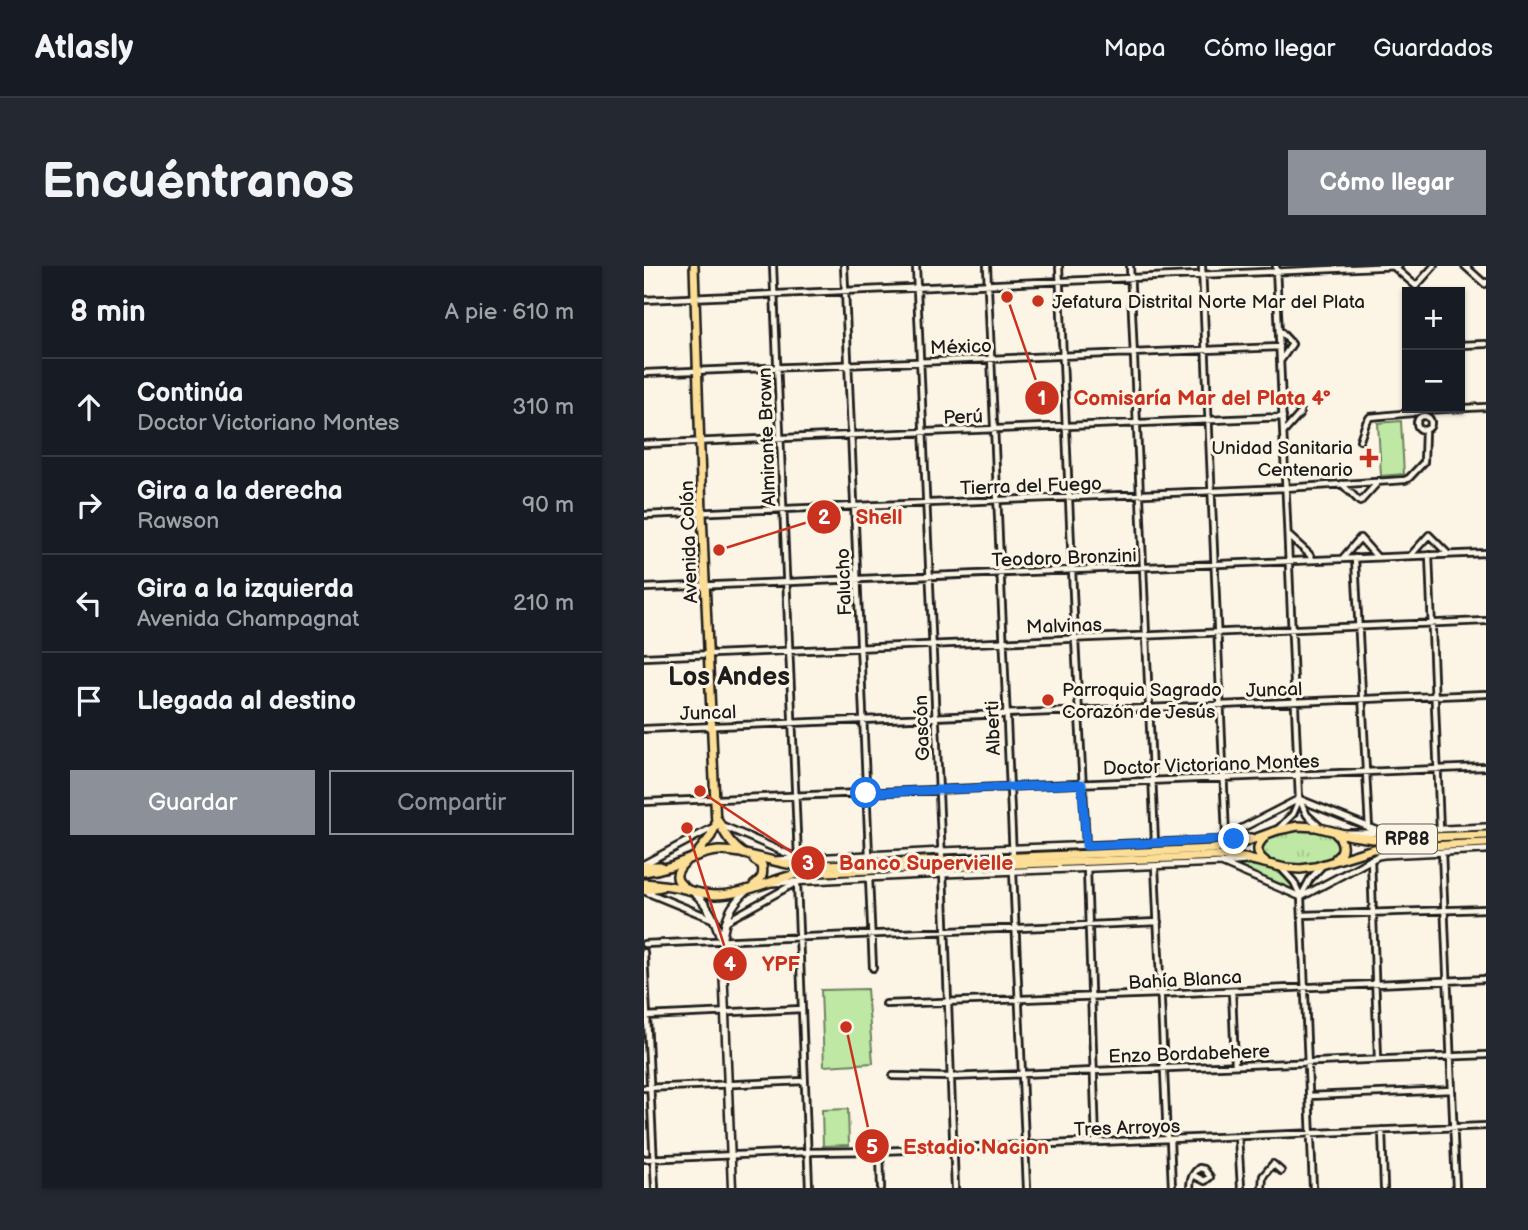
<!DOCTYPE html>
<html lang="es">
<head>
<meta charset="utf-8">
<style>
	body { margin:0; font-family:"Balsamiq Sans",sans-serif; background:#242831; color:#f1f3f6 }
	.controls { position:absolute; right:21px; top:21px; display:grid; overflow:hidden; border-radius:0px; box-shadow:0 2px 5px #0004 }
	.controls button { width:63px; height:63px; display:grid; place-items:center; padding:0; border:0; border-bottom:2px solid #363941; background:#171b24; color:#f1f3f6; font:35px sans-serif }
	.stop { position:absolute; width:21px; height:21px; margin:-16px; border:5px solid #1a73e8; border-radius:50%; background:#fff }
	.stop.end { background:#1a73e8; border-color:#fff; box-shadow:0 2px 7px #0008 }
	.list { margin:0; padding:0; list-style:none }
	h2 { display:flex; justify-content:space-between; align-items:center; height:91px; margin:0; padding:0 28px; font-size:30px }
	h2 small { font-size:23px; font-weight:400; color:#9ea1a6 }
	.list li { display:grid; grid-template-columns:46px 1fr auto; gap:21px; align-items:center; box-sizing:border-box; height:98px; padding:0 28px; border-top:2px solid #363941 }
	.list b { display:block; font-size:26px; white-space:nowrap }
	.list p { margin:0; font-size:23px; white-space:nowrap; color:#9ea1a6 }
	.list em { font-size:23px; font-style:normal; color:#9ea1a6 }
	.actions { display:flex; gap:14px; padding:21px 28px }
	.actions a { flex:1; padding:16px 0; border:2px solid #8c9099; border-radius:0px; text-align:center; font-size:24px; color:#8c9099 }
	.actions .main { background:#8c9099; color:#fff }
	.icon { flex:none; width:38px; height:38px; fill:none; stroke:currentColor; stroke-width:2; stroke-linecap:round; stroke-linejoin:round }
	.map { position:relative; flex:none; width:842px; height:922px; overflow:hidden; border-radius:0px }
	header { display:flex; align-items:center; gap:42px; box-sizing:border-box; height:98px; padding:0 35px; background:#171b24; border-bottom:2px solid #363941 }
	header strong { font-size:33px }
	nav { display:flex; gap:38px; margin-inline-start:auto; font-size:24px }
	.intro { display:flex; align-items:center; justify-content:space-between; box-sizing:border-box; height:168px; padding:0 42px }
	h1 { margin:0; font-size:49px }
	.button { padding:18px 32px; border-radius:0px; background:#8c9099; color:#fff; font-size:24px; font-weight:700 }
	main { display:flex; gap:42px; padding:0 42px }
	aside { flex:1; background:#171b24; border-radius:0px; box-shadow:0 2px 5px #0004 }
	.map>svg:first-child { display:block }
	.grass { fill:url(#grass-tufts); stroke:#6d8260; stroke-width:2 }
	.green { fill:#bee8a4; stroke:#6d8260; stroke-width:2 }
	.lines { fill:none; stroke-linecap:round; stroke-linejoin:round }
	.minor-casing { stroke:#1c1c1c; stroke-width:10 }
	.tertiary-casing { stroke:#1c1c1c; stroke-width:10 }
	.secondary-casing { stroke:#1c1c1c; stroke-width:11 }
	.primary-casing { stroke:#1c1c1c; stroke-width:12 }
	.trunk-casing { stroke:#1c1c1c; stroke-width:12 }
	.minor { stroke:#fcf5e5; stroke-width:4.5 }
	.tertiary { stroke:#fcf5e5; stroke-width:5 }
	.secondary { stroke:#fcf5e5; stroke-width:6 }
	.primary { stroke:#fcde96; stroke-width:7 }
	.trunk { stroke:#fcde96; stroke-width:7 }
	.route { stroke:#1a73e8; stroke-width:9 }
	.poi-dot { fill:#c8321e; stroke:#fcf5e5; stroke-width:2.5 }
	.labels { text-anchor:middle; stroke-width:6; stroke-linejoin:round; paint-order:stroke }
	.shield { fill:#fcf5e5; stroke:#5f5d58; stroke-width:2 }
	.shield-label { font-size:18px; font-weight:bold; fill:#1c1c1c }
	.poi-label { font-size:19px; fill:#1c1c1c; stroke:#fcf5e5; text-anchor:start }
	.street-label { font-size:19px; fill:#1c1c1c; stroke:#fcf5e5 }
	.district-label { font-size:26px; font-weight:bold; fill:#1c1c1c; stroke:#fcf5e5 }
	.leader { fill:none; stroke:#c8321e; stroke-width:2.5 }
	.callout-dot { fill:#c8321e; stroke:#fcf5e5; stroke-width:2.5 }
	.mark-label { font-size:21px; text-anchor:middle; font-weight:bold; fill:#fff }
	.callout-label { font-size:21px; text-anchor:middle; font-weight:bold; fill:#c8321e; stroke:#fcf5e5; stroke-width:6; stroke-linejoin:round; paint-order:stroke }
</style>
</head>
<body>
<header>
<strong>Atlasly</strong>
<nav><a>Mapa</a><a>Cómo llegar</a><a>Guardados</a></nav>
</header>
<div class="intro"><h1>Encuéntranos</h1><a class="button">Cómo llegar</a></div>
<main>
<aside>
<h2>8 min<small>A pie · 610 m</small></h2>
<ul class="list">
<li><svg class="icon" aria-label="ahead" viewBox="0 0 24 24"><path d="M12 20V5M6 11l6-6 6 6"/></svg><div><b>Continúa</b><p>Doctor Victoriano Montes</p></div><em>310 m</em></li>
<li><svg class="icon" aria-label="right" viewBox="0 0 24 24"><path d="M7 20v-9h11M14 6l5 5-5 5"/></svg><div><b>Gira a la derecha</b><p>Rawson</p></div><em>90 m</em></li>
<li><svg class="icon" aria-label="left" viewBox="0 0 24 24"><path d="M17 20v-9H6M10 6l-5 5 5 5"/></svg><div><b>Gira a la izquierda</b><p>Avenida Champagnat</p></div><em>210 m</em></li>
<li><svg class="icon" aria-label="arrive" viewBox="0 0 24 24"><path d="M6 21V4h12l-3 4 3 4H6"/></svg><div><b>Llegada al destino</b></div></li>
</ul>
<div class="actions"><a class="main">Guardar</a><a>Compartir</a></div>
</aside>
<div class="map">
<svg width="842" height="922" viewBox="0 0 842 922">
	<defs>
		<pattern id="grass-tufts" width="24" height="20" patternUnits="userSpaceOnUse" patternTransform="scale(1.75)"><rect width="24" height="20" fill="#bee8a4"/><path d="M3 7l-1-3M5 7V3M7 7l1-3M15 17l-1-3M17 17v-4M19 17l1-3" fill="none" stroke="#a3c68d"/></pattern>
	</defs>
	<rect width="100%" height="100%" fill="#fcf5e5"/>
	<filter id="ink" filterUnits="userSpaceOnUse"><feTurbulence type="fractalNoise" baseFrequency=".0143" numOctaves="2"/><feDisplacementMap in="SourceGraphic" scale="14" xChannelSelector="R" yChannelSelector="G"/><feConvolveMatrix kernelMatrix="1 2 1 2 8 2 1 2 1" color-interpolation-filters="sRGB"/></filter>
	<g filter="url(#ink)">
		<path class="grass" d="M660,563C674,564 686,565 695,577C693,607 636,602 618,589L617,582C624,567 645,564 660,563Z
			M591,599C618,600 639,600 653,627Z"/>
		<path class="green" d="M757,155L760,208L737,210L734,157Z
			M223,723L229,797L180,800L177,724Z
			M204,843L205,879L179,880L178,844Z"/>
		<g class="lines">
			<defs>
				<path id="minor" d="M129,0L154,592
					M200,0L225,589
					M272,0L298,596
					M343,0L369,592
					M415,0L431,373L442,579
					M486,0L511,577
					M558,0L582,571
					M632,0L655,533L663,549L675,560
					M821,0L841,18L842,16
					M750,1L772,20L790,0
					M0,34L755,0
					M635,64L648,78L637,94
					M816,79L842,78
					M0,107L636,81
					M638,127L656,144V148L640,166
					M773 157a7 7 0 1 1 14 0a7 7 0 1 1-14 0Z
					M716,174L722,157L726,151L768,147L780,144L842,141
					M0,178L639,151
					M698,218L716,236L735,215
					M0,249L641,222L761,214L765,212L780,196L781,164
					M645,270L665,288L668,293
					M767,289L785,269L804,288
					M785,289L796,564
					M711,292L725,563
					M698,293L716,272L733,291
					M0,322L842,287
					M0,391L842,355
					M0,463L842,428
					M0,536L842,501
					M634,563L649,548L655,534
					M798,586L812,922
					M727,593L734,793
					M511,600L523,873
					M443,603L452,876
					M639,604L650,616L657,631L669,922
					M299,605L311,922
					M369,605L383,922
					M225,612L229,702
					M657,630L666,613L678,600
					M658,649L842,643
					M81,656L153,616L165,922
					M0,678L514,656
					M0,686L11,922
					M588,725L591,799
					M242,738L517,728L842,713
					M1,750L158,743
					M249,810L306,811L842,789
					M0,822L160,815
					M665,830L808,824
					M738,864L740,922
					M594,870L597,922
					M526,873L528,922
					M236,885L237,922
					M0,893L163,886L236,885L842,860
					M546,922C546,914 548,907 555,902L560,903L566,911L561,915L549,909
					M618,922L619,910L629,898L637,905"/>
				<path id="tertiary" d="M77,559L151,591
					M702,567H730
					M579,574L607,571
					M131,594L298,585L575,574L655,533L737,566L842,561
					M580,597L602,595
					M0,598L70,561
					M128,617L299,608L577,597L657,631L734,590L740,589L842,584
					M0,625L71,654"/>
				<path id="secondary" d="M49,626C65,639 71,654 77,673
					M88,922L78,674C82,651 85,641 103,624"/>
				<path id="primary" d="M50,0L58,247L72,559L67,570L51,590
					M74,554C81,569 87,579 100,588"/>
				<path id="trunk" d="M691,567C700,575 701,585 692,592
					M621,571C612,579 611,588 621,595
					M41,596C31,606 29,614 42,622
					M0,600H16
					M0,606C9,605 18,603 27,600C42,595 57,586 74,585C100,584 128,597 155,600L569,583L596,578L634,564L654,560L672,561L708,570L729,573L842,569
					M0,617C14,618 30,620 44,624C53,626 61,629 71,629C101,629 128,613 157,607L576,590L600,592L641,602L656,603L671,601L729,583L842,577
					M110,619C118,613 120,609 118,599L110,594
					M0,624L17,621"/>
			</defs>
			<use href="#minor" class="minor-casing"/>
			<use href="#tertiary" class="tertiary-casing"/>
			<use href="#secondary" class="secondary-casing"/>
			<use href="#primary" class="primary-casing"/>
			<use href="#trunk" class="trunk-casing"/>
			<use href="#minor" class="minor"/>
			<use href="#tertiary" class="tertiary"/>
			<use href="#secondary" class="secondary"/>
			<use href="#primary" class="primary"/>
			<use href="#trunk" class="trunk"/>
		</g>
	</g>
	<g class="lines" filter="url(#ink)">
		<path class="route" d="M222,527L438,518L442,580L590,573"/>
	</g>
	<g class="poi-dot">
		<circle cx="394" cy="35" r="7"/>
		<path d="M721.5 181.5h7v7h7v7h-7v7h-7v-7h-7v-7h7z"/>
		<circle cx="404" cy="434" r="7"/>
	</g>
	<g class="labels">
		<rect class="shield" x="733" y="558.5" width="60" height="29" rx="5"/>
		<g class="shield-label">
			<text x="763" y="579">RP88</text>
		</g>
		<g class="poi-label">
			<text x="408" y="42">Jefatura Distrital Norte Mar del Plata</text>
			<text x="709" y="188" text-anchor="end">Unidad Sanitaria<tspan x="709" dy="22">Centenario</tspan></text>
			<text x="418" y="430">Parroquia Sagrado<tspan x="418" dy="22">Corazón de Jesús</tspan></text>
		</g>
		<g class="street-label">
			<text transform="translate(317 80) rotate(-2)" y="7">México</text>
			<text transform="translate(319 150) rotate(-2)" y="7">Perú</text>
			<text transform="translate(122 171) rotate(-92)" y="7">Almirante Brown</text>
			<text transform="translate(387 219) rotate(-2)" y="7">Tierra del Fuego</text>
			<text transform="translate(44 276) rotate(-92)" y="7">Avenida Colón</text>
			<text transform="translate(420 291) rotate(-2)" y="7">Teodoro Bronzini</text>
			<text transform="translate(199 316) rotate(-92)" y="7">Falucho</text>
			<text transform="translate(420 359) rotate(-2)" y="7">Malvinas</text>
			<text transform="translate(630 423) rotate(-2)" y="7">Juncal</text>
			<text transform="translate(64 446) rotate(-2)" y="7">Juncal</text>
			<text transform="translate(277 462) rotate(-92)" y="7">Gascón</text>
			<text transform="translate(348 462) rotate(-92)" y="7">Alberti</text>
			<text transform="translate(567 498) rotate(-2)" y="7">Doctor Victoriano Montes</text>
			<text transform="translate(541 713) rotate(-3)" y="7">Bahía Blanca</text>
			<text transform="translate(545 787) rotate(-2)" y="7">Enzo Bordabehere</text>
			<text transform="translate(483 861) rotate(-2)" y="7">Tres Arroyos</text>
		</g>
		<g class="district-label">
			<text x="85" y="419">Los Andes</text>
		</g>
	</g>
	<path class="leader" d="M363 31L398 132M75 284L180 251M56 525L164 597M43 562L86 698M202 761L228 880"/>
	<g class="callout-dot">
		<circle cx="363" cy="31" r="7"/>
		<circle cx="75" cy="284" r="7"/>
		<circle cx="56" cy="525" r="7"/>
		<circle cx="43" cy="562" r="7"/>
		<circle cx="202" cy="761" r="7"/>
		<circle cx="398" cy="132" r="18"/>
		<circle cx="180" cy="251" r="18"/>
		<circle cx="164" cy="597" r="18"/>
		<circle cx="86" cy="698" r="18"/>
		<circle cx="228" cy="880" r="18"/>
	</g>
	<g class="mark-label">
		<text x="398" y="139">1</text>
		<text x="180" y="258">2</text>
		<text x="164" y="604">3</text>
		<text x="86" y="705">4</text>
		<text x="228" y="888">5</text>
	</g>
	<g class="callout-label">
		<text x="558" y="139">Comisaría Mar del Plata 4°</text>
		<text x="235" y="258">Shell</text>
		<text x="282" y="604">Banco Supervielle</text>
		<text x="137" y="705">YPF</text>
		<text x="332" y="888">Estadio Nacion</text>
	</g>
</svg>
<div class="controls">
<button>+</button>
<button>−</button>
</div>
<div class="stop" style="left:222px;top:527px"></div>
<div class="stop end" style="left:590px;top:573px"></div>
</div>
</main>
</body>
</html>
